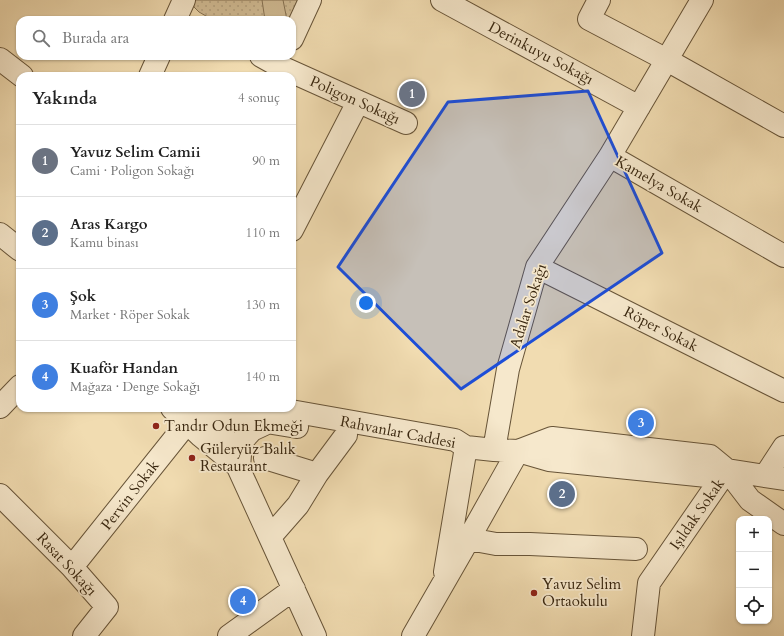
<!DOCTYPE html>
<html lang="tr">
<head>
<meta charset="utf-8">
<style>
	body { margin:0; font-family:Cardo,serif; background:#f2f2f2; color:#222 }
	.controls { position:absolute; right:12px; bottom:12px; display:grid; overflow:hidden; border-radius:8px; box-shadow:0 1px 3px #0004 }
	.controls button { width:36px; height:36px; display:grid; place-items:center; padding:0; border:0; border-bottom:1px solid #e0e0e0; background:#fff; color:#222; font:20px sans-serif }
	.you { position:absolute; left:366px; top:303px; width:14px; height:14px; margin:-10px; border:3px solid #fff; border-radius:50%; background:#1a73e8; box-shadow:0 0 0 6px #1a73e833 }
	.badge { display:grid; place-items:center; width:26px; height:26px; border-radius:50%; background:#8f2418; color:#fff; font-size:13px; font-weight:700 }
	.pin { position:absolute; translate:-50% -50%; border:2px solid #fff; box-shadow:0 1px 4px #0006 }
	.list { margin:0; padding:0; list-style:none }
	h2 { display:flex; justify-content:space-between; align-items:center; height:52px; margin:0; padding:0 16px; font-size:17px }
	h2 small { font-size:13px; font-weight:400; color:#767676 }
	.list li { display:grid; grid-template-columns:26px 1fr auto; gap:12px; align-items:center; box-sizing:border-box; height:72px; padding:0 16px; border-top:1px solid #e0e0e0 }
	.list b { display:block; font-size:15px; white-space:nowrap }
	.list p { margin:0; font-size:13px; white-space:nowrap; color:#767676 }
	.list em { font-size:13px; font-style:normal; color:#767676 }
	.icon { flex:none; width:22px; height:22px; fill:none; stroke:currentColor; stroke-width:2; stroke-linecap:round; stroke-linejoin:round }
	.map { position:relative; flex:none; width:784px; height:636px; overflow:hidden }
	.search { position:absolute; background:#fff; box-shadow:0 1px 3px #0004; left:16px; top:16px; width:280px; height:44px; display:flex; align-items:center; gap:10px; box-sizing:border-box; padding:0 14px; border-radius:12px; color:#767676; font-size:15px }
	.panel { position:absolute; background:#fff; box-shadow:0 1px 3px #0004; left:16px; top:72px; width:280px; height:340px; border-radius:12px }
	.map>svg:first-child { display:block }
	.green { fill:url(#green-dots); stroke:#867253 }
	.pitch { fill:#d2bd96; stroke:#867253 }
	.lines { fill:none; stroke-linecap:round; stroke-linejoin:round }
	.minor-casing { stroke:#675438; stroke-width:24 }
	.minor { stroke:#f6e8cc; stroke-width:22 }
	.marked { fill:#1d4ed8; fill-opacity:0.2; stroke:#1d4ed8; stroke-width:3; stroke-linejoin:round }
	.poi-dot { fill:#8f2418; stroke:#f6e8cc; stroke-width:1.5 }
	.labels { text-anchor:middle; stroke-width:3.5; stroke-linejoin:round; paint-order:stroke }
	.street-label { font-size:15px; fill:#392710; stroke:#f6e8cc }
	.poi-label { font-size:15px; fill:#392710; stroke:#f6e8cc; text-anchor:start }
</style>
</head>
<body>
<div class="map">
<svg width="784" height="636" viewBox="0 0 784 636">
	<defs>
		<pattern id="green-dots" width="8" height="8" patternUnits="userSpaceOnUse"><rect width="8" height="8" fill="#d2bd96"/><path d="M2 2h.1M6 6h.1" fill="none" stroke="#b5a280" stroke-width="1.8" stroke-linecap="round"/></pattern>
	</defs>
	<rect width="100%" height="100%" fill="#f1dcb1"/>
	<filter id="stains"><feTurbulence type="fractalNoise" baseFrequency=".005" numOctaves="4"/><feColorMatrix values="0 0 0 0 .2 0 0 0 0 .09 0 0 0 0 .02 0 0 0 .5 -.17"/></filter>
	<radialGradient id="worn" r=".72"><stop offset=".6" stop-color="#630" stop-opacity="0"/><stop offset="1" stop-color="#630" stop-opacity=".3"/></radialGradient>
	<path class="green" d="M192,0H304L292,20H213L199,12L194,7Z"/>
	<path class="pitch" d="M262,0H283L287,20H265Z"/>
	<g class="lines">
		<defs>
			<path id="minor" d="M442,0L639,107
				M599,0L589,19L667,60L784,126
				M175,20L184,0
				M292,39L310,0
				M261,56L279,66L406,123
				M0,59L22,76
				M150,76L159,56
				M610,156L784,256
				M292,230L358,102
				M0,234L20,250
				M537,267L784,391
				M0,407L20,386
				M172,408L201,436L235,464
				M211,408L315,636
				M274,408L455,440L466,447L494,450L518,451L549,460L707,476L727,470L784,479
				M187,423L215,417L231,416L297,427
				M494,450L508,369L537,267L610,156L702,0
				M518,451L552,438L710,456L727,470L750,500L784,524
				M265,458L317,474
				M239,467L241,442L252,430L269,422
				M765,476L784,447
				M0,495L72,567L107,607L84,636
				M270,537L298,505L317,474L346,435
				M469,539L496,544H530L636,549
				M72,567L187,423
				M445,572L466,447
				M229,636L294,589
				M413,636L463,549L518,451
				M643,636L649,583L727,470"/>
		</defs>
		<use href="#minor" class="minor-casing"/>
		<use href="#minor" class="minor"/>
	</g>
	<path class="marked" d="M588,91L662,253L461,389L338,267L448,102Z"/>
	<g class="poi-dot">
		<circle cx="156" cy="426" r="4"/>
		<circle cx="192" cy="458" r="4"/>
		<circle cx="534" cy="593" r="4"/>
	</g>
	<g class="labels">
		<g class="street-label">
			<text transform="translate(541 53) rotate(28)" y="5">Derinkuyu Sokağı</text>
			<text transform="translate(355 100) rotate(24)" y="5">Poligon Sokağı</text>
			<text transform="translate(659 184) rotate(30)" y="5">Kamelya Sokak</text>
			<text transform="translate(528 306) rotate(-72)" y="5">Adalar Sokağı</text>
			<text transform="translate(661 329) rotate(27)" y="5">Röper Sokak</text>
			<text transform="translate(398 432) rotate(11)" y="5">Rahvanlar Caddesi</text>
			<text transform="translate(130 495) rotate(-52)" y="5">Pervin Sokak</text>
			<text transform="translate(697 514) rotate(-55)" y="5">Işıldak Sokak</text>
			<text transform="translate(67 564) rotate(47)" y="5">Rasat Sokağı</text>
		</g>
		<g class="poi-label">
			<text x="164" y="431">Tandır Odun Ekmeği</text>
			<text x="200" y="454">Güleryüz Balık<tspan x="200" dy="17">Restaurant</tspan></text>
			<text x="542" y="589">Yavuz Selim<tspan x="542" dy="17">Ortaokulu</tspan></text>
		</g>
	</g>
	<rect width="100%" height="100%" filter="url(#stains)"/>
	<rect width="100%" height="100%" fill="url(#worn)"/>
</svg>
<div class="controls">
<button>+</button>
<button>−</button>
<button><svg class="icon" aria-label="locate" viewBox="0 0 24 24"><circle cx="12" cy="12" r="6"/><path d="M12 2v4M12 18v4M2 12h4M18 12h4"/></svg></button>
</div>
<div class="you"></div>
<div class="pin badge" style="left:412px;top:94px;background:#6b7280">1</div>
<div class="pin badge" style="left:562px;top:494px;background:#5c6f8a">2</div>
<div class="pin badge" style="left:641px;top:423px;background:#3f7fe0">3</div>
<div class="pin badge" style="left:243px;top:601px;background:#3f7fe0">4</div>
<div class="search"><svg class="icon" aria-label="search" viewBox="0 0 24 24"><circle cx="10" cy="10" r="6"/><path d="M15 15l6 6"/></svg>Burada ara</div>
<section class="panel">
<h2>Yakında<small>4 sonuç</small></h2>
<ul class="list">
<li><span class="badge" style="background:#6b7280">1</span><div><b>Yavuz Selim Camii</b><p>Cami · Poligon Sokağı</p></div><em>90 m</em></li>
<li><span class="badge" style="background:#5c6f8a">2</span><div><b>Aras Kargo</b><p>Kamu binası</p></div><em>110 m</em></li>
<li><span class="badge" style="background:#3f7fe0">3</span><div><b>Şok</b><p>Market · Röper Sokak</p></div><em>130 m</em></li>
<li><span class="badge" style="background:#3f7fe0">4</span><div><b>Kuaför Handan</b><p>Mağaza · Denge Sokağı</p></div><em>140 m</em></li>
</ul>
</section>
</div>
</body>
</html>
